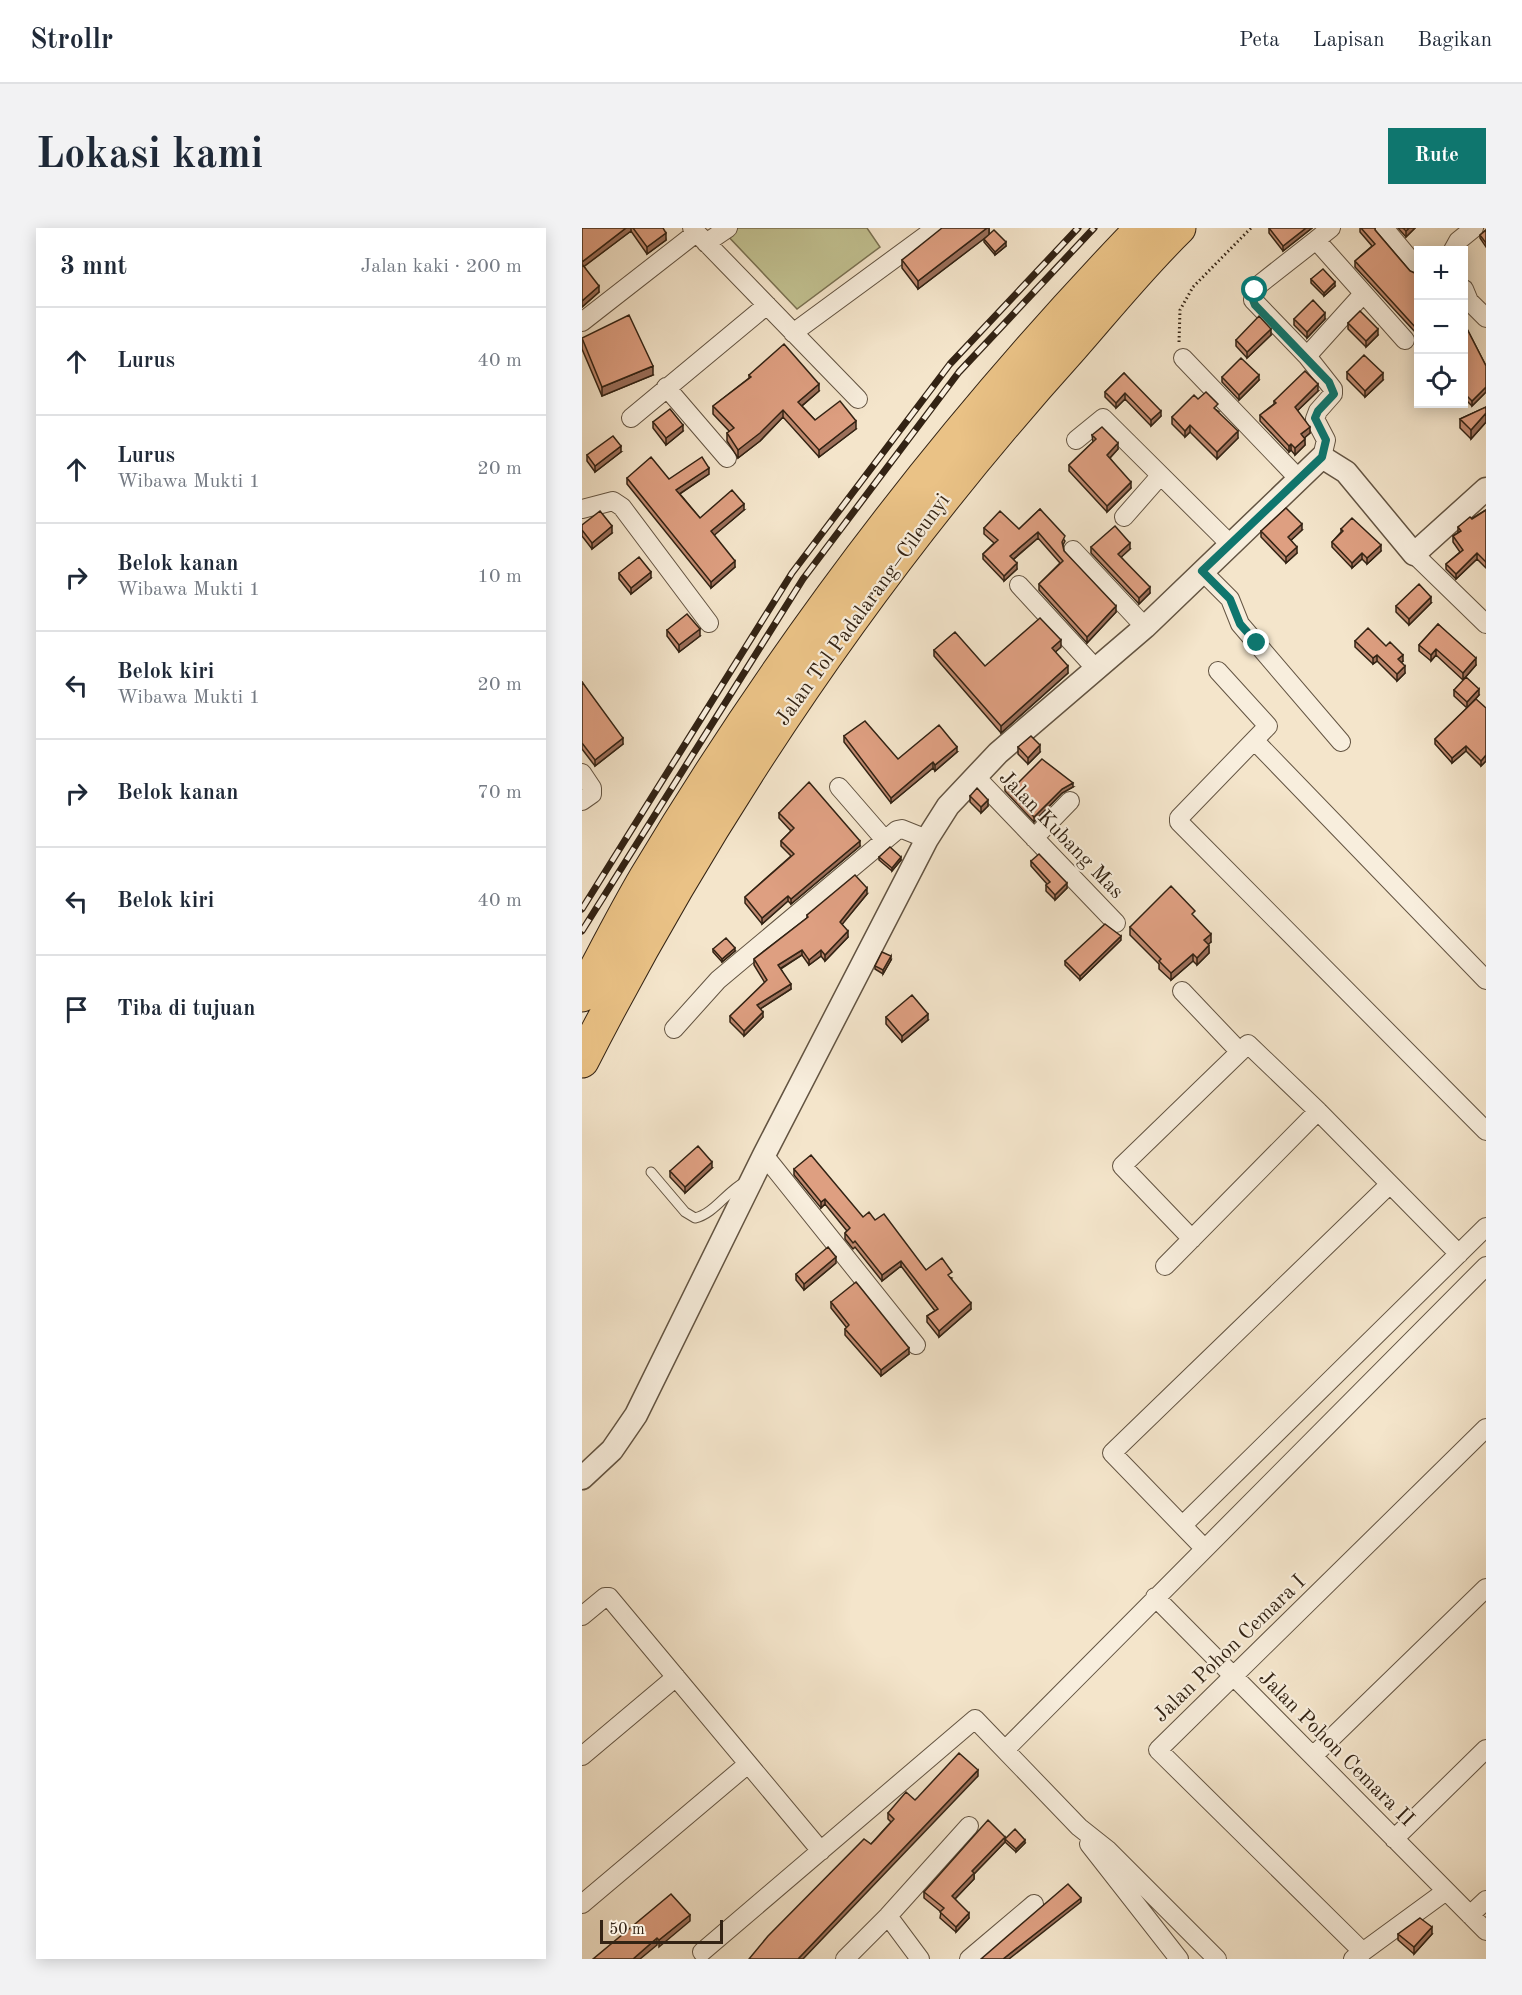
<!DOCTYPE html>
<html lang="id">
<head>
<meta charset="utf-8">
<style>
	body { margin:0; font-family:"Old Standard TT",serif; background:#f2f2f3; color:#1f2937 }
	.controls { position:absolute; right:18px; top:18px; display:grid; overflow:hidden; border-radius:0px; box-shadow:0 3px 15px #0003 }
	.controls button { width:54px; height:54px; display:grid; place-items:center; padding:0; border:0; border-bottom:2px solid #e0e1e3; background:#fff; color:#1f2937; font:30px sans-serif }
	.scale { position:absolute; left:18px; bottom:15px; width:123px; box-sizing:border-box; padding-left:6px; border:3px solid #332314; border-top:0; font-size:16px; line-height:21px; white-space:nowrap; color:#332314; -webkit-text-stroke:4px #f8eedd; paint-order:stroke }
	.stop { position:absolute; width:18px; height:18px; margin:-14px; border:4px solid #0f766e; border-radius:50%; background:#fff }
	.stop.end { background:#0f766e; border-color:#fff; box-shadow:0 2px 6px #0008 }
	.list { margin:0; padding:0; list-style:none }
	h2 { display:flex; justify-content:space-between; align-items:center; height:78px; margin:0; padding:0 24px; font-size:26px }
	h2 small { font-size:20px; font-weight:400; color:#747a83 }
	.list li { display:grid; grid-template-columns:39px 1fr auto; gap:18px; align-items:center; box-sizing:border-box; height:108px; padding:0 24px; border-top:2px solid #e0e1e3 }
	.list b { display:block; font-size:22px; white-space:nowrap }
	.list p { margin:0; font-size:20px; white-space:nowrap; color:#747a83 }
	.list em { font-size:20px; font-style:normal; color:#747a83 }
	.icon { flex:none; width:33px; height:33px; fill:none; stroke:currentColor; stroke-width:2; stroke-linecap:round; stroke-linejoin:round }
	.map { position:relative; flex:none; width:904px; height:1731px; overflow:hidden; border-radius:0px }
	header { display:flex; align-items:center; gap:36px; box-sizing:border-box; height:84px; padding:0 30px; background:#fff; border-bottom:2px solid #e0e1e3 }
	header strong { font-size:28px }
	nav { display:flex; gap:33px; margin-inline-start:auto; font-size:21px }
	.intro { display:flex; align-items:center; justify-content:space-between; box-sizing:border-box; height:144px; padding:0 36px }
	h1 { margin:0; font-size:42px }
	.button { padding:15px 27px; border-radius:0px; background:#0f766e; color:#fff; font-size:21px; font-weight:700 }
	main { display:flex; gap:36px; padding:0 36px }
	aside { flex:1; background:#fff; border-radius:0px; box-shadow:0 3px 15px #0003 }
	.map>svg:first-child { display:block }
	.green { fill:#c2c292; stroke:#7a7253; stroke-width:1.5 }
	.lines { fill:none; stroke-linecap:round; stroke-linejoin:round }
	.service-casing { stroke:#635442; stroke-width:11 }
	.minor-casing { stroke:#635442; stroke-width:20 }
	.tertiary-casing { stroke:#635442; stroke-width:25 }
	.motorway-casing { stroke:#332314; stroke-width:35 }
	.path { stroke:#332314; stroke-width:3; stroke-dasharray:1.5 3; stroke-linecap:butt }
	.service { stroke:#f8eedd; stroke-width:9 }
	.minor { stroke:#f8eedd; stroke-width:18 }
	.tertiary { stroke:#f8eedd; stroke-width:22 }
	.motorway { stroke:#eac286; stroke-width:33 }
	.rail-casing { stroke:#332314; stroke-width:7 }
	.rail { stroke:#f8eedd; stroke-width:4.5; stroke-dasharray:14; stroke-linecap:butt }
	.wall { fill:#bf896f; stroke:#332314; stroke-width:1.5 }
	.shaded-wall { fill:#9b6f5a; stroke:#332314; stroke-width:1.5 }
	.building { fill:#de9f81; stroke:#332314; stroke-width:1.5 }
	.route { stroke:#0f766e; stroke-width:8 }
	.labels { text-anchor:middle; stroke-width:4.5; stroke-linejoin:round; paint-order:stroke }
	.street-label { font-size:21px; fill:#332314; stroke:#f8eedd }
</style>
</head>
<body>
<header>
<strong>Strollr</strong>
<nav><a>Peta</a><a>Lapisan</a><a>Bagikan</a></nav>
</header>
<div class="intro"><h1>Lokasi kami</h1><a class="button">Rute</a></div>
<main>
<aside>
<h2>3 mnt<small>Jalan kaki · 200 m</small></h2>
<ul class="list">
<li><svg class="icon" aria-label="ahead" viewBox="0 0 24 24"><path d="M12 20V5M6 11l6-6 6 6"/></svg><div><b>Lurus</b></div><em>40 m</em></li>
<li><svg class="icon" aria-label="ahead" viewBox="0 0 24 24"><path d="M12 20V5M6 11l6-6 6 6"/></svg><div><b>Lurus</b><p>Wibawa Mukti 1</p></div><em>20 m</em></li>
<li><svg class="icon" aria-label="right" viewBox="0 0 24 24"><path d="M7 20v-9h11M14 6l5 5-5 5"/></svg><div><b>Belok kanan</b><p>Wibawa Mukti 1</p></div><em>10 m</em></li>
<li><svg class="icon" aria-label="left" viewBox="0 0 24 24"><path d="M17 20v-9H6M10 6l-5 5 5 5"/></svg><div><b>Belok kiri</b><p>Wibawa Mukti 1</p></div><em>20 m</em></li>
<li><svg class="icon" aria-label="right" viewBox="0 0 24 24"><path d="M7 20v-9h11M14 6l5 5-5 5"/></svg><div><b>Belok kanan</b></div><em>70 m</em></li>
<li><svg class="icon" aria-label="left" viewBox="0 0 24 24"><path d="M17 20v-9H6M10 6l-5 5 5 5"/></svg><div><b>Belok kiri</b></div><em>40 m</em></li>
<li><svg class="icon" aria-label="arrive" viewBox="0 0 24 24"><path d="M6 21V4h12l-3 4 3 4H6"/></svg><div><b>Tiba di tujuan</b></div></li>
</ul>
</aside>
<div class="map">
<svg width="904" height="1731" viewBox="0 0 904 1731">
	<rect width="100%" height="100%" fill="#f4e5cb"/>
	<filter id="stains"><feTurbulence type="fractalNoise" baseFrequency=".00333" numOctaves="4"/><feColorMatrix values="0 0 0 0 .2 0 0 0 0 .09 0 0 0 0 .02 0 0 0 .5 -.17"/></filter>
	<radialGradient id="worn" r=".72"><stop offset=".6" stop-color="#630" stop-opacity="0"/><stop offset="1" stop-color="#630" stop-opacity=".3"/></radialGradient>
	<path class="green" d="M150,0H285L298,19L215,81L143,5Z"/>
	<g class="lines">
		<defs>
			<path id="service" d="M69,944L103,984L113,990C132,986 145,963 163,954"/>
			<path id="minor" d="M110,0L276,171
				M749,0L734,12L823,112
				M802,0L836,41
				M124,15L146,0
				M871,22L876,13L892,0
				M882,61L887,73L904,90
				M0,94L114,5
				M211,105L354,0
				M725,128L671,72L673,62L678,56L734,12
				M601,130L716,250
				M84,159L145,230
				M49,190L185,77
				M494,212L521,190L648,316
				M740,229L744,212L733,191L736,183L751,166V161L725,128L781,66
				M0,281L31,273L40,279L127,395
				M542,289L578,248
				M491,322L563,399
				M832,326L904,396
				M620,343L648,371L658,396L759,514
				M437,357L515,442
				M636,443L686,498L597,590V594L904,903
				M673,513L904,752
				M0,545L10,560V566L0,573
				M393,548L534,695
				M257,559L303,612
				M452,610L488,573
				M600,763L658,824
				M92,801L136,752L315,602L320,601L345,611
				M182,927L334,1117
				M610,1011L540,938L666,816L736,883L877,1026
				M583,1038L736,883
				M601,1297L904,999
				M622,1320L530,1225L808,956
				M573,1369L904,1703
				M0,1388L23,1369H27L239,1623
				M423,1522L904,1038
				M0,1528L94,1449
				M731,1528L904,1360
				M812,1611L904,1521
				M507,1616L597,1731
				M0,1676L166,1536
				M888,1687L904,1672
				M306,1688L338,1731
				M120,1724L393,1491L497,1599L526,1622L635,1731
				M781,1724L576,1522L904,1200
				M263,1731L306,1688L387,1598
				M387,1731L452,1676
				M771,1731L864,1663"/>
			<path id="tertiary" d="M0,1250L30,1222L54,1187L182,927L345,611L366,578L416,525L563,399L740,229L764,244L832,326L904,261"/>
			<path id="motorway" d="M0,767C21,728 41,688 64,649C204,415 370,197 560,0
				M0,833C133,573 294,336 490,119C525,79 559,37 597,0"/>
		</defs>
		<use href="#service" class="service-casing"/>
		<use href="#minor" class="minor-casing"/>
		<use href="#tertiary" class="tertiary-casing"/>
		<use href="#motorway" class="motorway-casing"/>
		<path class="path" d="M597,114L598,82L611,59L669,0"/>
		<use href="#service" class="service"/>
		<use href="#minor" class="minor"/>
		<use href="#tertiary" class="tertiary"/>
		<use href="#motorway" class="motorway"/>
		<defs>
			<path id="rail" d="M0,681L210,345L368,136L496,0
				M0,703L221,351L377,144L512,0"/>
		</defs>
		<use href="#rail" class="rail-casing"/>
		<use href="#rail" class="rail"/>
	</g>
	<path class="wall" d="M0,0H81L84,12L65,26L49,3L2,38L17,64L0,79Z
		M407,0V6L424,18L413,27L402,14V11L405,8L336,61L320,40V32Z
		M687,0H730L701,23L687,5Z
		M778,0H793V2L828,43L837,47V119L833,116L834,105L773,39V33L790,18L778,4Z
		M816,0H833L824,9Z
		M904,2V19L898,10V7Z
		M729,51L753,58L742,68L729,55Z
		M712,91H743L725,110L712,97Z
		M766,95L796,107L784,119L766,101Z
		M882,95L904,138V164L890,178L882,170Z
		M689,107L665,130L654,118V112Z
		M0,110L71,147L20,168L0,121Z
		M765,144L801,152L783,169L765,151Z
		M542,145L579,188L569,198L543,171L534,180L523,169V164Z
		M167,147L237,163L220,178L233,192L274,201L237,229L201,189L178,213L156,230L145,213V205L148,204L131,186V178L167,150Z
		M640,149L677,152L657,172L640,154Z
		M736,163L715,183L728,205L722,210L723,217L713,227L709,222L707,224L678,193V187L692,176V173Z
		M616,171L636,183H635L656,210L635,231L608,204L603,209L590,196V189Z
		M904,179V194L889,211L878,200V191Z
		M71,194L101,203L84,217L71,200Z
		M510,207L536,221L528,230L549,260L525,284L487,243V237L511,214Z
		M39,224L13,244L5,233V227Z
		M127,246L98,266L118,290L162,282L132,307L153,339L129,360L45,256V250L87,251Z
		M458,281L483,313L481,317L482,323L534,384L505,415L457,362V356L478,335L456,310L431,332L435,341L422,353L401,331V326L412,315L402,306V300L437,301Z
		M904,282V340L895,331L874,351L864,341V336L878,324L871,314V308L876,305V299Z
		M0,297L30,305L10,321L0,308Z
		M759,301L799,323L785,336L780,331L770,340L750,319V314L759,304Z
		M720,302L709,312L715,325L704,335L679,309V303Z
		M509,319L548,321L539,329L568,365L557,376L509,325Z
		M37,345L69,350L49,366L37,351Z
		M849,375L827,397L814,384V378Z
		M856,396L894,437L881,452L854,427L849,433L837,423V417Z
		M85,402L118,408L97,424L85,408Z
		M773,413L804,418L821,433L819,434L823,445L815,453L795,433L791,436L773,419Z
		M479,419L473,424L486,445L419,505L352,428V422L403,438Z
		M0,454L41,516L13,538L0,521Z
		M872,462L897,467L888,477L904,480V533L899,538L884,523L870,535L853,516V511L885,480L872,468Z
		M262,508L316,531L375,524L353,543L351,540L309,575L262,514Z
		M436,519L458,524L446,536L436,526Z
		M434,557L491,559L480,565L452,594L423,563V559Z
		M388,568L406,578L399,585L388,574Z
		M197,585L278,618L209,676L206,673L180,696L163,675V669L209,628L199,618V613L209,603L197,590Z
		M297,629L319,632L310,643L297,632Z
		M449,633L485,660L473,672L464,663V657L465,656L449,638Z
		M285,666L260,696L266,709L243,733L239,728L227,737L220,727L199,741L209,761L178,781L181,789L162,808L148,794V788L183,755L172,737V731L225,690V687Z
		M613,690L629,714L626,716L627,725L615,737L611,733L589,752L577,741V736L548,707V699Z
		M539,712L498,752L483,737V733Z
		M131,721L153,723L140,734L131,724Z
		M309,732L301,746L293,741V738Z
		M304,789L346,792L320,814L304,796Z
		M130,940L103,965L88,949V943Z
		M212,941L281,989L293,992L344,1042L370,1050L369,1051L389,1081L357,1109L345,1094V1088L353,1083L319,1038L300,1053L273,1019L271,1021L263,1011V1005L265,1003L243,976L239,980L212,947Z
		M254,1035L222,1062L214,1052V1046Z
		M249,1074L327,1126L299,1148L263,1107V1101L265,1100L249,1080Z
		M396,1548L289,1616L309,1594L306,1591V1585L333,1572Z
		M423,1611L443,1615L434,1624L423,1614Z
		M423,1614L392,1646V1651L373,1671L387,1690L374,1704L358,1690L359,1684L342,1670V1664Z
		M816,1706H850L832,1726L816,1712Z"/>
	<path class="shaded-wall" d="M44,0H49V3L0,40V34Z
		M405,0H407V7L336,61V53Z
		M724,0H730L701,23V18Z
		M827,0H833L824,9V3Z
		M84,5V12L65,26V19Z
		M424,14V18L413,27V24Z
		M753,54V58L742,68V65Z
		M17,58V64L0,79V73Z
		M743,85V91L725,110V104Z
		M689,101V107L665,130V124Z
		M796,101V107L784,119V113Z
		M71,138V147L20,168V159Z
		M801,145V152L783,169V163Z
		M677,147V152L657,172V167Z
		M237,156V163L216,181V174Z
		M736,156V163L713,185V179Z
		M904,159V164L890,178V173Z
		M543,165V171L534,180V175Z
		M201,182V189L178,213L156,230V222Z
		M579,183V188L569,198V192Z
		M904,185V194L889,211V202Z
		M274,193V201L237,229V222Z
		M101,197V203L84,217V210Z
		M608,197V204L603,209V203Z
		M728,199V205L719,213V206Z
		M656,203V210L635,231V224Z
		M723,211V217L713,227V220Z
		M536,215V221L525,233V227Z
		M709,216V222L707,224V218Z
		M39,218V224L13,244V238Z
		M127,240V246L94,268V262Z
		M549,254V260L525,284V278Z
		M162,276V282L129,310V303Z
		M720,296V302L706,315V309Z
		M30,298V305L10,321V315Z
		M456,304V310L428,334V328Z
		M548,315V321L536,332V326Z
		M799,317V323L785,336V330Z
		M715,319V325L704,335V329Z
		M780,325V331L770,340V335Z
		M895,325V331L874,351V346Z
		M153,333V339L129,360V354Z
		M435,335V341L422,353V348Z
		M69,344V350L49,366V360Z
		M568,359V365L557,376V370Z
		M849,369V375L827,397V391Z
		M534,378V384L505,415V409Z
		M118,401V408L97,424V417Z
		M479,412V419L470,427V420Z
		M854,421V427L849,433V427Z
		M795,427V433L791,436V430Z
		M821,427V433L816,438V431Z
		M894,430V437L881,452V445Z
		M486,438V445L419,505V498Z
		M823,438V445L815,453V446Z
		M897,461V467L885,480V474Z
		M41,510V516L13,538V532Z
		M458,517V524L446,536V530Z
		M884,518V523L870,535V530Z
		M375,519V524L353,543V537Z
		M904,527V533L899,538V533Z
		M351,534V540L309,575V570Z
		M491,555V559L480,565L452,594V589L480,561Z
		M406,572V578L399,585V579Z
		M278,613V618L209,676V671Z
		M319,629V632L310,643V640Z
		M485,655V660L473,672V667Z
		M285,660V666L258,699V694Z
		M206,668V673L180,696V690Z
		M266,703V709L243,733V727Z
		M629,706V714L622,720V712Z
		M539,708V712L498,752V748Z
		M627,717V725L615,737V730Z
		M153,720V723L140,734V731Z
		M220,722V727L196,742V737Z
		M239,722V728L227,737V732Z
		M611,726V733L589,752V745Z
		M309,728V732L301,746V742Z
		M209,756V761L175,783V777Z
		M181,784V789L162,808V803Z
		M346,786V792L320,814V808Z
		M130,934V940L103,965V959Z
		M243,971V976L239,980V974Z
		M254,1029V1035L222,1062V1056Z
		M319,1033V1038L300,1053V1047Z
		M389,1075V1081L357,1109V1103Z
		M327,1120V1126L299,1148V1142Z
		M396,1542V1548L221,1731H216Z
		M423,1609V1614L392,1646V1651L370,1674V1668L390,1643Z
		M443,1612V1615L434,1624V1621Z
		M499,1670V1674L427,1731H421Z
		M387,1685V1690L374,1704V1699Z
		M108,1687V1693L77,1719V1712Z
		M850,1699V1706L832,1726V1719Z
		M75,1710V1717L58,1731H51Z"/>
	<path class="building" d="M0,0H44L0,34Z
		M51,0H81L84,5L65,19Z
		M360,0H405L336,53L320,32Z
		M687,0H724L701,18Z
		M779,0H793V2L828,43L837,47V114L833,111L834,100L773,33L793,16Z
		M821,0H827L824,3Z
		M412,2L424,14L413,24L402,11Z
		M904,2V15L898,7Z
		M0,36L17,58L0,73Z
		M741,41L753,54L742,65L729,51Z
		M731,72L743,85L725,104L712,91Z
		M778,83L796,101L784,113L766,95Z
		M47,87L71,138L20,159L0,110Z
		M677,88L689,101L665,124L654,112Z
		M882,95L904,138V159L890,173L882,165Z
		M202,116L237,156L216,174L233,192L258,173L274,193L237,222L201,182L178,205L156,222L145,205L152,200L131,178L169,149L167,147Z
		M782,127L801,145L783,163L765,144Z
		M659,130L677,147L657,167L640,149Z
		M723,143L736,156L713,179L728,199L719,206L723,211L713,220L709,216L707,218L678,187L694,175L692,173Z
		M542,145L579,183L569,192L543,165L534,175L523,164Z
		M624,164L636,176L632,180L656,203L635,224L608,197L603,203L590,189L612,167L616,171Z
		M904,179V185L889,202L878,191Z
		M88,181L101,197L84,210L71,194Z
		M520,199L536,215L525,227L549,254L525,278L487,237L514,211L510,207Z
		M31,208L39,218L13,238L5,227Z
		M69,229L87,251L120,229L127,240L94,262L118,290L150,262L162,276L129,303L153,333L129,354L45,250Z
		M704,280L720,296L706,309L715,319L704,329L679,303Z
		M458,281L483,308L480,314L482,323L534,378L505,409L457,356L481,333L456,304L428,328L435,335L422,348L401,326L416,312L402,300L418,283L437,301Z
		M904,282V334L895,325L874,346L864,336L881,322L871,308L879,303L876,299L888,289L890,291Z
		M18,283L30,298L10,315L0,302V297Z
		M770,290L799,317L785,330L780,325L770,335L750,314L761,303L759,301Z
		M533,298L548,315L536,326L568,359L557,370L509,319Z
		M57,329L69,344L49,360L37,345Z
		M837,356L849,369L827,391L814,378Z
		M105,386L118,401L97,417L85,402Z
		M458,390L479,412L470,420L486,438L419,498L352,422L373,404L403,438Z
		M856,396L894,430L881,445L854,421L849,427L837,417Z
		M786,400L804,418L808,414L821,427L816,431L823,438L815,446L795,427L791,430L773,413Z
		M884,449L897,461L885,474L872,462Z
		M0,454L41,510L13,532L0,515Z
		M894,471L904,480V527L899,533L884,518L870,530L853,511Z
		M283,493L316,531L357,497L375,519L353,537L351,534L309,570L262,508Z
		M449,508L458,517L446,530L436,519Z
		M460,531L491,555L480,561L452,589L423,559L429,552L434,557Z
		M227,554L278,613L209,671L206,668L180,690L163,669L212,626L199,613L212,600L197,585Z
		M395,560L406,572L399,579L388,568Z
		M308,619L319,629L310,640L297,629Z
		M457,626L485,655L473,667L464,657L468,654L449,633Z
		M273,647L285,660L258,694L266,703L243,727L239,722L227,732L220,722L196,737L209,756L175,777L181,784L162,803L148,788L185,752L172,731L226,689L225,687Z
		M589,658L613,683L610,686L629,706L622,712L627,717L615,730L611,726L589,745L577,733L579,731L548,699Z
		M523,696L539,708L498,748L483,733Z
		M144,710L153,720L140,731L131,721Z
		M300,724L309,728L301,742L293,738Z
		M330,767L346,786L320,808L304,789Z
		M116,918L130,934L103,959L88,943Z
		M229,927L281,989L287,984L293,992L302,986L344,1042L360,1030L370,1044L366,1047L389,1075L357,1103L345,1088L356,1081L319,1033L300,1047L273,1013L271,1015L263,1005L268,1000L243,971L239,974L212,941Z
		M246,1019L254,1029L222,1056L214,1046Z
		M274,1054L327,1120L299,1142L263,1101L267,1097L249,1074Z
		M377,1525L396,1542L216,1731H167L186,1708L282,1611L289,1616L293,1612L312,1591L306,1585L324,1564L333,1572L336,1569Z
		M406,1592L423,1609L390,1643L392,1645L370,1668L387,1685L374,1699L358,1684L362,1680L342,1664Z
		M433,1601L443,1612L434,1621L423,1611Z
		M486,1656L499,1670L421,1731H399Z
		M89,1666L108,1687L77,1712L75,1710L51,1731H11Z
		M838,1690L850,1699L832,1719L816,1706Z"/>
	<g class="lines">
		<path class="route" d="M673,62L671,72L673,77L747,154L752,166L736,183L733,190L744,212L740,229L620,343L648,371L658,396L675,415"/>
	</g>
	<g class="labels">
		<g class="street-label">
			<text transform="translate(280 381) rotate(-54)" y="7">Jalan Tol Padalarang–Cileunyi</text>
			<text transform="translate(480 606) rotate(46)" y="7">Jalan Kubang Mas</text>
			<text transform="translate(647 1420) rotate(-44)" y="7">Jalan Pohon Cemara I</text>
			<text transform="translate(755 1520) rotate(45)" y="7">Jalan Pohon Cemara II</text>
		</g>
	</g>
	<rect width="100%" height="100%" filter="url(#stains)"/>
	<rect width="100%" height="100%" fill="url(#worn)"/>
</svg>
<div class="controls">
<button>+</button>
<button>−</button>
<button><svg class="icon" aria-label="locate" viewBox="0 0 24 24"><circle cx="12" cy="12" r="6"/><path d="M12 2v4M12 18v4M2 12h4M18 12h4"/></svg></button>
</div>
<div class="scale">50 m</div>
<div class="stop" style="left:673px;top:62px"></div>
<div class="stop end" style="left:675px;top:415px"></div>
</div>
</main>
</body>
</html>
